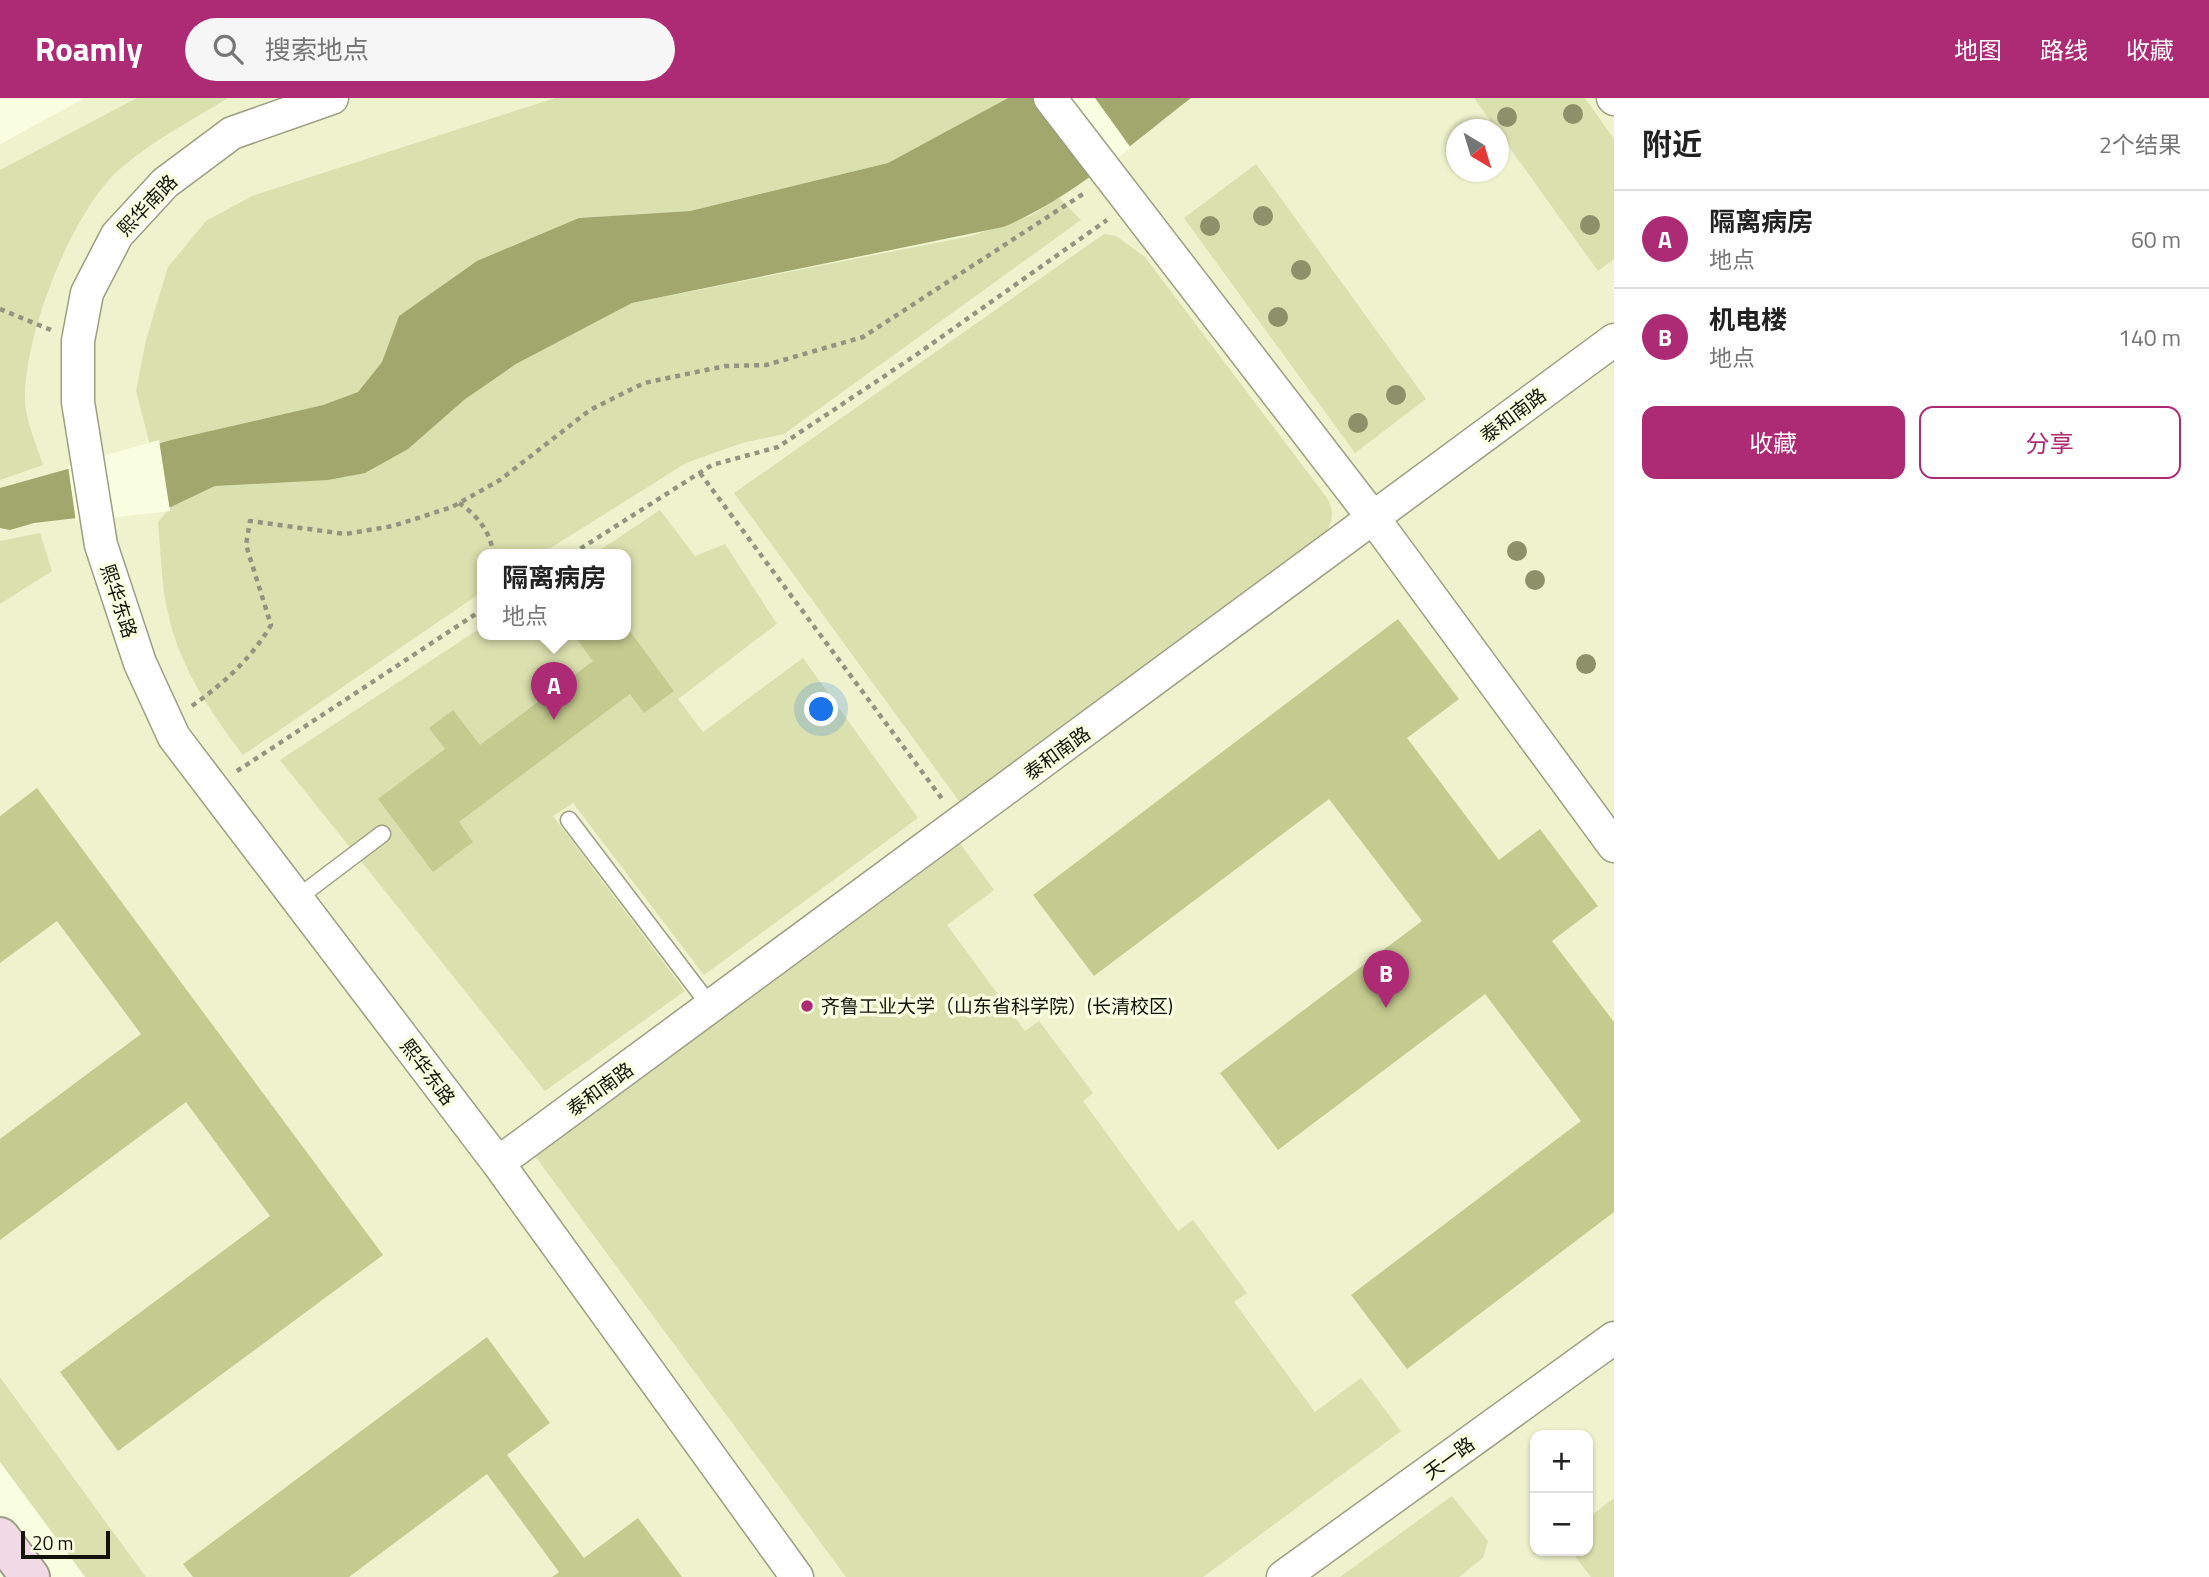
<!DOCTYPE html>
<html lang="zh">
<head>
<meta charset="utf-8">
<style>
	body { margin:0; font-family:"Titillium Web","Noto Sans SC",sans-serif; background:#f6f6f6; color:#222 }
	.controls { position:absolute; right:21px; bottom:21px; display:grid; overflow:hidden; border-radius:14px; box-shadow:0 2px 5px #0004 }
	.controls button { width:63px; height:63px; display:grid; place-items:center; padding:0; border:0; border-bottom:2px solid #e0e0e0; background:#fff; color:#222; font:35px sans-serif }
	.compass { position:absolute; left:1446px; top:21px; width:63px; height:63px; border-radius:50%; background:#fff; box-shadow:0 2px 5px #0004; rotate:142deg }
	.scale { position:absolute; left:21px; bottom:18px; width:89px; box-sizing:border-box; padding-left:7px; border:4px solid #121309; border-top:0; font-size:19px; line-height:24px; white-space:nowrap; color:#121309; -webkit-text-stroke:5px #fafee0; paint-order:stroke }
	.you { position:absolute; left:822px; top:612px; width:24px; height:24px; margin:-18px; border:5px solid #fff; border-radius:50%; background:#1a73e8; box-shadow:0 0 0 10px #1a73e833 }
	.badge { display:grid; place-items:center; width:46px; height:46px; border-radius:50%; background:#ad2a75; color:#fff; font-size:23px; font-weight:700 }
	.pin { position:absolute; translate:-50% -58px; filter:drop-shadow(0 2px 4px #0008) }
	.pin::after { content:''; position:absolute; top:37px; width:24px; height:21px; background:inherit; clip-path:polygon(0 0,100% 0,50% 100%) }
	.popup { position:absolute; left:477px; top:451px; width:154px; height:91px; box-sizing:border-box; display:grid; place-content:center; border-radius:14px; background:#fff; filter:drop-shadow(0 2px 5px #0005); font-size:23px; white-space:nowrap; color:#767676 }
	.popup b { font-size:26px; color:#222 }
	.popup::after { content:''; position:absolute; left:50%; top:100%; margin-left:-14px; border:14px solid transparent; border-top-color:#fff }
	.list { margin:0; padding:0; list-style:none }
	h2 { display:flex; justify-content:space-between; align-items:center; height:91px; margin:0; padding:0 28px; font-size:30px }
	h2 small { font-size:23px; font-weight:400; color:#767676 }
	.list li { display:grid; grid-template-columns:46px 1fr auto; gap:21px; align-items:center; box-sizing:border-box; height:98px; padding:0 28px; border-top:2px solid #e0e0e0 }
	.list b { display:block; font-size:26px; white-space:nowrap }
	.list p { margin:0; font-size:23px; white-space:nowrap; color:#767676 }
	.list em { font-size:23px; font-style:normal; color:#767676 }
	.actions { display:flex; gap:14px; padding:21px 28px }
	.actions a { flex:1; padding:16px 0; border:2px solid #ad2a75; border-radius:14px; text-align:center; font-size:24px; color:#ad2a75 }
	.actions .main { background:#ad2a75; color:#fff }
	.icon { flex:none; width:38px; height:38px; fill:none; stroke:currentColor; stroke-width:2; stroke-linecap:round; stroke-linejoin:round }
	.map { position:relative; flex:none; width:1614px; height:1479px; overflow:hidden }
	header { display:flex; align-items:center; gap:42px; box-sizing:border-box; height:98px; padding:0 35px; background:#ad2a75; color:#fff }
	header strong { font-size:33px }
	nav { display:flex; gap:38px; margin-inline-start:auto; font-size:24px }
	.search { width:490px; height:63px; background:#f6f6f6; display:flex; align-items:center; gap:18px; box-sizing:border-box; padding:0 24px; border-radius:38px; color:#767676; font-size:26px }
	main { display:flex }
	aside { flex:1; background:#fff }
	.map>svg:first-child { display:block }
	.built { fill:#eef3cd; fill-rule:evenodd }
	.green { fill:#dae0ae }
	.water { fill:#a1a76d }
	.pier { fill:#fafee0 }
	.building { fill:#c4cb8f }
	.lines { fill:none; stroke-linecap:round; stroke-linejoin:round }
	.service-casing { stroke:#9b9f83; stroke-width:19 }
	.minor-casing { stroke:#9b9f83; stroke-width:35 }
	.secondary-casing { stroke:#9b9f83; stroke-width:42 }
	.path { stroke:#929580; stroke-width:4.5; stroke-dasharray:5 5; stroke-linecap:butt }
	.service { stroke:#fff; stroke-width:16 }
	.minor { stroke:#fff; stroke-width:32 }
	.secondary { stroke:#f1dae5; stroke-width:38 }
	.tree { fill:#8d916a }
	.poi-dot { fill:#ad2a75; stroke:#fafee0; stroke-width:2.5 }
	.labels { text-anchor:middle; stroke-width:7; stroke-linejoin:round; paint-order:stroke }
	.street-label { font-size:19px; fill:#121309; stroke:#fafee0 }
	.poi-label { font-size:19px; fill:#121309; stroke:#fafee0; text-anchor:start }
</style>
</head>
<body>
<header>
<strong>Roamly</strong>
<div class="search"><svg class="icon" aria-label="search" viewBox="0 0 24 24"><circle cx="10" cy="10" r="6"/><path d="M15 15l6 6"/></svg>搜索地点</div>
<nav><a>地图</a><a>路线</a><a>收藏</a></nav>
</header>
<main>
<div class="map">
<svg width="1614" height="1479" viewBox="0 0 1614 1479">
	<rect width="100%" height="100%" fill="#fafee0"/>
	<path class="built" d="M85,0H1614V1479H146L0,1279V46ZM1456,32H1498V74H1456ZM482,456H626V536H482ZM1535,1337H1588V1453H1535Z"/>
	<path class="green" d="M137,0H228C192,22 154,42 121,70C72,112 24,237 25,301C25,322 37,347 43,367L0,382V72Z
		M555,0H1008L888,65L690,113L579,120L399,218L382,264L358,294L323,307L150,347L136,293L146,242L168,169L206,123L252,98Z
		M1474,0H1585L1614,41V161L1598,173Z
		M1256,66L1426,301L1355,355L1184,120Z
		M1059,100L1081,122L784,336L742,345L686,365L541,456H482V494L243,657C211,615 179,568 168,515C161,486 161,453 158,424L171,409L215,388L265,384L464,302L516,266L632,205L971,138L1030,118Z
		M1104,136L1116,138L1145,159L1327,400C1335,414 1333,425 1323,438L959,703L734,395Z
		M660,412L695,458L725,446L777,526L678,601L703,634L803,560L918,720L704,877L573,705L553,718L685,893L545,993L280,662L482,529V536H626V456H594Z
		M40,435L52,473L0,506V443Z
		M956,740L994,792L947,827L1025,933L1039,923L1093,995L1083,1003L1178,1133L1193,1122L1247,1195L1234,1204L1315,1314L1361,1280L1401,1333L1203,1479H846L532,1054Z
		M0,1279L146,1479H85L0,1364Z
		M1452,1398L1488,1443L1483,1460L1459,1479H1340Z
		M1614,1400V1479H1591L1571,1453H1588V1420Z"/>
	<path class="water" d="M1008,0H1191C1132,45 1072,101 1003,129L632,205L516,266L464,302L408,351L365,375L328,382L215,388L171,409L34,425L10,432L0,430V390L171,342L323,307L358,294L382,264L399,218L477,163L579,120L690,113L888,65Z"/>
	<path class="pier" d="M1040,0H1095L1131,50L1095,76Z
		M159,342L170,413L76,424L68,368Z"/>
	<path class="building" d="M1398,521L1459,601L1407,640L1499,762L1540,731L1598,808L1552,843L1614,924V1114L1407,1271L1351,1197L1581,1023L1485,896L1278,1052L1220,975L1422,823L1329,701L1094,878L1033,797Z
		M626,528L674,593L644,615L630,596L459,724L473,744L433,774L378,701L445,651L429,630L453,612L480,647L593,563L573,536H626Z
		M37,690L383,1157L118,1353L60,1274L270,1118L186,1004L0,1142V1041L141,936L57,823L0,865V718Z
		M487,1239L550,1325L507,1357L584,1460L638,1420L682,1479H552L559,1474L487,1376L349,1479H193L183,1466Z"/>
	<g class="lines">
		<defs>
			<path id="service" d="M569,722L711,909
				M296,801L382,736"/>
			<path id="minor" d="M332,0L232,35L165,85L117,137L87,195L78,243V304L101,447L140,565L174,639L498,1065L797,1479
				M1050,0L1374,421L1614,748
				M1613,0L1614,1
				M498,1065L1614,242
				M1283,1479L1614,1240"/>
			<path id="secondary" d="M0,1439L30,1479"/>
		</defs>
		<use href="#service" class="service-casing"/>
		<use href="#minor" class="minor-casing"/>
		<use href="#secondary" class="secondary-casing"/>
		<path class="path" d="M0,211L51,232
			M700,375L943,702
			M459,405C477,417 491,434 493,456
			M572,456L712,367L778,349L916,257L1107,122
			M192,608C224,585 251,561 271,527L246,447L250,423L345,436L393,428L452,409L500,382L590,312L644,285L725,268L766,267L863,239L1086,94
			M237,673L482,512"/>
		<use href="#service" class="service"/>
		<use href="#minor" class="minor"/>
		<use href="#secondary" class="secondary"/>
	</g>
	<g class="tree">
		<circle cx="1573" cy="16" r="10"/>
		<circle cx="1507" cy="19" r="10"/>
		<circle cx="1263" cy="118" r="10"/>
		<circle cx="1590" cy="127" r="10"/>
		<circle cx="1210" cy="128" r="10"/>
		<circle cx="1301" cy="172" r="10"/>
		<circle cx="1278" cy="219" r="10"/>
		<circle cx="1396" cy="297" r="10"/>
		<circle cx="1358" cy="325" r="10"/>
		<circle cx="1517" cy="453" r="10"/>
		<circle cx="1535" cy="482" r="10"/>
		<circle cx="1586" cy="566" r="10"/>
	</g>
	<circle class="poi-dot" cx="807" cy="908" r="7"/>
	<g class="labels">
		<g class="street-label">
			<text transform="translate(147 107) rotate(-46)" y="7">熙华南路</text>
			<text transform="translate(1513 317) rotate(-37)" y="7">泰和南路</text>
			<text transform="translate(119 503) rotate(72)" y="7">熙华东路</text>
			<text transform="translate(1057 655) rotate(-36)" y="7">泰和南路</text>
			<text transform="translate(428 974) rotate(53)" y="7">熙华东路</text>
			<text transform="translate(600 991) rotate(-36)" y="7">泰和南路</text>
			<text transform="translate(1449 1360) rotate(-36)" y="7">天一路</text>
		</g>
		<g class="poi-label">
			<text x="821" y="915">齐鲁工业大学（山东省科学院）(长清校区)</text>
		</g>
	</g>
</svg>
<div class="controls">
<button>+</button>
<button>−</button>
</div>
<svg class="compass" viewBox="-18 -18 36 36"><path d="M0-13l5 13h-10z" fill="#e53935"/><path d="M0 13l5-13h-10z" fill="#767676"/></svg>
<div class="scale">20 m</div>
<div class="you"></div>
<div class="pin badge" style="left:554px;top:622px">A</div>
<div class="popup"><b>隔离病房</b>地点</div>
<div class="pin badge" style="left:1386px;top:910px">B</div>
</div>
<aside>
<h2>附近<small>2个结果</small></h2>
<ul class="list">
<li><span class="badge">A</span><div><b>隔离病房</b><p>地点</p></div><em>60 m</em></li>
<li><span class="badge">B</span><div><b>机电楼</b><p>地点</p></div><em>140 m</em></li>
</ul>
<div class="actions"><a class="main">收藏</a><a>分享</a></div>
</aside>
</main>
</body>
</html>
